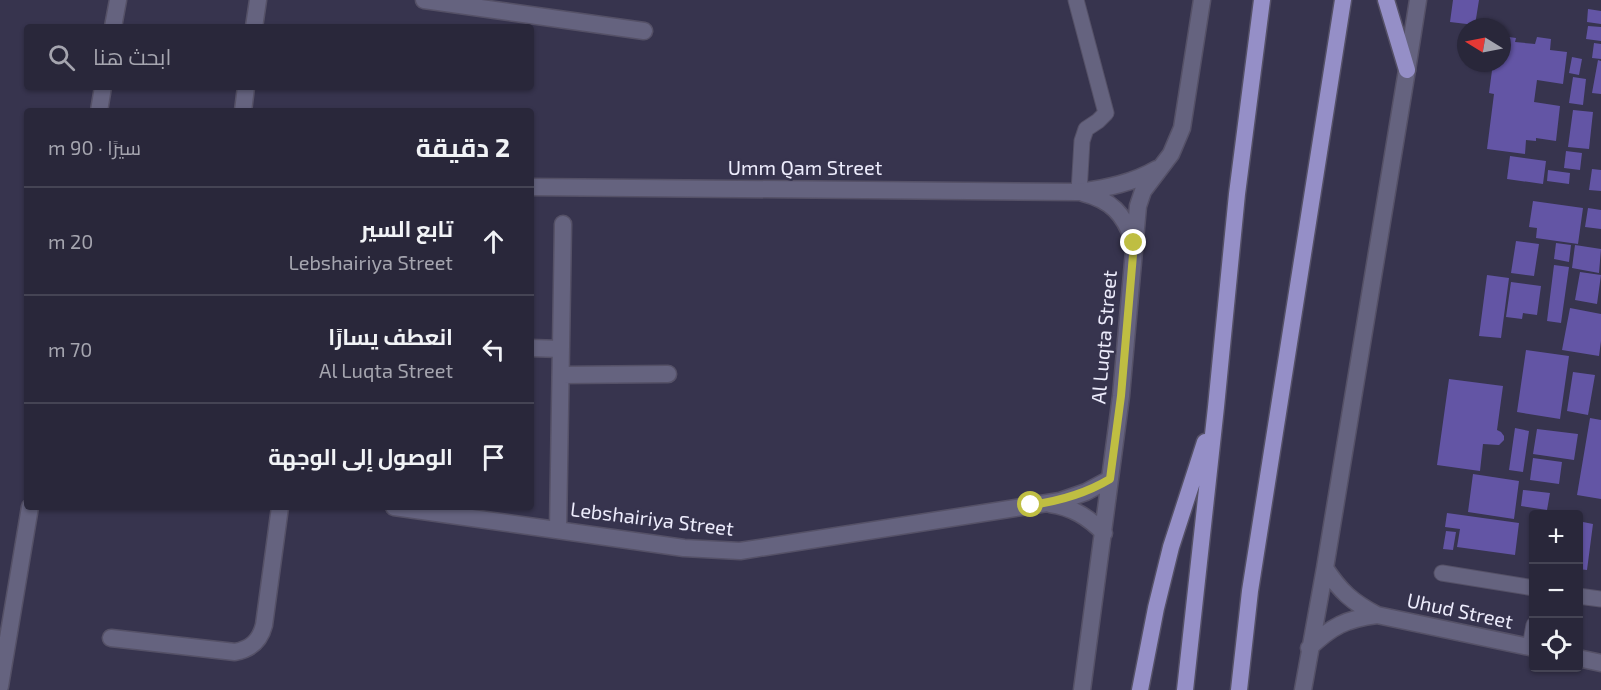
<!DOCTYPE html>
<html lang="ar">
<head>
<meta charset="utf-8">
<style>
	body { margin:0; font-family:"Exo 2",Cairo,sans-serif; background:#312f42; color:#f1f3f6; direction:rtl }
	.controls { position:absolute; right:18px; bottom:18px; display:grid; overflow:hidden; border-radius:6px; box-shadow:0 2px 4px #0004 }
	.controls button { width:54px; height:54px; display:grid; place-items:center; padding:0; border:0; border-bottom:2px solid #454454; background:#29273a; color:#f1f3f6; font:30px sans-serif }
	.compass { position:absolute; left:1457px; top:18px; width:54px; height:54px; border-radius:50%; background:#29273a; box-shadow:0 2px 4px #0004; rotate:280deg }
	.stop { position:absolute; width:18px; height:18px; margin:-14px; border:4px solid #bfbe42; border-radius:50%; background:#fff }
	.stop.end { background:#bfbe42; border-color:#fff; box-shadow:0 2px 6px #0008 }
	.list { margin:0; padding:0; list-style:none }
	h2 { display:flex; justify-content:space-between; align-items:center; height:78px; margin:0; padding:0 24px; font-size:26px }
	h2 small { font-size:20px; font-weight:400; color:#a5a5af }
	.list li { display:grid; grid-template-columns:39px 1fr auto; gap:18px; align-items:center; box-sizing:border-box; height:108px; padding:0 24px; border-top:2px solid #454454 }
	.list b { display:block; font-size:22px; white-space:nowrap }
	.list p { margin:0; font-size:20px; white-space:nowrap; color:#a5a5af }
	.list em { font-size:20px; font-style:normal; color:#a5a5af }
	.icon { flex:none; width:33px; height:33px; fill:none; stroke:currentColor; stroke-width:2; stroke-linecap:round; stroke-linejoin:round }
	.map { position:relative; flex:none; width:1601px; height:690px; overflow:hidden; direction:ltr }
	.search { position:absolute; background:#29273a; box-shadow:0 2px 4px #0004; left:24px; top:24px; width:510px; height:66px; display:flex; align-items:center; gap:15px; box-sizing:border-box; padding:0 21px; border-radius:6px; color:#a5a5af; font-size:22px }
	.panel { position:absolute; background:#29273a; box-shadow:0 2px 4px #0004; left:24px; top:108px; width:510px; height:402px; border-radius:6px; direction:rtl }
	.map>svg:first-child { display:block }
	.building { fill:#6355a5 }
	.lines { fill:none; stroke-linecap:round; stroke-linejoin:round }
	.service-casing { stroke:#555167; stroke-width:17 }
	.minor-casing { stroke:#555167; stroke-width:19 }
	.primary-casing { stroke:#555167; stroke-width:19 }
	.service { stroke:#65637f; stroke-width:15 }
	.minor { stroke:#65637f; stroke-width:16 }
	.primary { stroke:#958fc7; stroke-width:16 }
	.route { stroke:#bfbe42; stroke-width:8 }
	.labels { text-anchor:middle; stroke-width:4.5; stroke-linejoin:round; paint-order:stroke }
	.street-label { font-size:20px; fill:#edecfc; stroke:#37344e }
</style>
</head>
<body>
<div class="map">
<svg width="1601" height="690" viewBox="0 0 1601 690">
	<rect width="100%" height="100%" fill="#37344e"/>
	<path class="building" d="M1453,0H1479L1475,25L1450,22Z
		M1588,9L1601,11V24L1587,22Z
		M1588,26L1601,27V41L1586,39Z
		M1502,36L1516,38L1515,42L1535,44L1537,37L1551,39L1550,50L1567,52L1563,84L1537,80L1534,102L1560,106L1556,141L1536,138V141L1526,140L1525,154L1487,149L1494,94L1489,93L1493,63H1502Z
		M1594,43L1601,44V59L1592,58Z
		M1572,57L1582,59L1579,75L1569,73Z
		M1598,60L1601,61V94L1592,93Z
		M1573,77L1586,79L1583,105L1569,103Z
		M1573,110L1593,112L1589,149L1568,147Z
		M1566,151L1582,153L1580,170L1564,168Z
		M1510,156L1546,161L1543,184L1507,179Z
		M1592,169L1601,170V191L1589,190Z
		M1548,170L1570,173L1569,184L1547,181Z
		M1533,201L1583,208L1578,244L1536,238L1537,228L1529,227Z
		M1588,208L1601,210V229L1585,227Z
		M1516,241L1539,244L1534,276L1511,273Z
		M1556,243L1571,245L1569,262L1554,259Z
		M1575,245L1601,249L1599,273L1572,268Z
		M1554,265L1569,267L1561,323L1547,321Z
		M1580,272L1601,275L1597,304L1575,300Z
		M1487,275L1509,278L1501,338L1479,336Z
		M1511,282L1541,286L1537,315L1523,313L1522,319L1506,317Z
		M1570,308L1601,314V341L1599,356L1562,350Z
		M1526,350L1569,356L1560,419L1517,412Z
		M1573,372L1595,375L1588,415L1567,411Z
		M1449,379L1503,386L1497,430L1501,432L1504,436V440L1499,445L1483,444L1480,471L1437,465Z
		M1590,418L1601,420V499L1577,495Z
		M1515,428L1529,431L1523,472L1509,470Z
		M1537,429L1578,434L1574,460L1533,454Z
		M1533,458L1562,462L1559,484L1530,480Z
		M1473,474L1519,481L1514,519L1468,512Z
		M1523,490L1550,493L1547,510L1521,506Z
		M1447,513L1519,523L1515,555L1457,547L1460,529L1445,527Z
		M1578,521L1593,524L1587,570L1578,569Z
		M1446,531L1456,532L1453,550L1443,549Z
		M1532,538H1534V559L1529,558Z"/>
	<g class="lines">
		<defs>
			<path id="service" d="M1076,0L1106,113L1098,121L1086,129L1082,141L1079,192
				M1442,573L1534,588
				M1578,596L1601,599
				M1530,647L1534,625"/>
			<path id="minor" d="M424,0L644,31
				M113,27L118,0
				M254,27L258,0
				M99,111L103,87
				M243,111L246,87
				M531,187L1079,192C1107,188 1133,183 1157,169
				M1083,193C1111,200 1124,214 1133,240
				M531,348L561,349
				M561,375L668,374
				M1050,504C1072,507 1088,517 1104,533
				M394,507L684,548L740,551L1060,501L1086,492L1110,479
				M558,530L563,224
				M1325,568C1340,591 1352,602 1377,615L1534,648
				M111,638L235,652C251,649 260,641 264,625L280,507
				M1309,648C1332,626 1346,619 1377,615
				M1578,658L1601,663
				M0,686L30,507
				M1082,690L1121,396L1138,206L1143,191L1171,154L1182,128L1202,0
				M1303,690L1325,568L1407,70L1418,0"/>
			<path id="primary" d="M1386,0L1407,70
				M1140,690L1156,608L1171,547L1205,442
				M1185,690L1216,407L1237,194L1262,0
				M1239,690L1250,591L1343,0"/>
		</defs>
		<use href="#service" class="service-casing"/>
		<use href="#minor" class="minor-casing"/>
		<use href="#primary" class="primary-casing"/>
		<use href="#service" class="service"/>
		<use href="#minor" class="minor"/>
		<use href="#primary" class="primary"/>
	</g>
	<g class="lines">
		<path class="route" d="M1031,505C1060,501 1085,494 1110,479L1121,396L1134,243"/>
	</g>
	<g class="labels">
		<g class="street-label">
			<text x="805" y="175">Umm Qam Street</text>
			<text transform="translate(1104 337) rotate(-85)" y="7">Al Luqta Street</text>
			<text transform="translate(652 519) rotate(7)" y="7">Lebshairiya Street</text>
			<text transform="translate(1460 611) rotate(12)" y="7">Uhud Street</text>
		</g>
	</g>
</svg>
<div class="controls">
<button>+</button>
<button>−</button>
<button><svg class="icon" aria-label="locate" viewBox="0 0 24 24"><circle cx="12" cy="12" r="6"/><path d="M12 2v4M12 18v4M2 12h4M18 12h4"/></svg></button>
</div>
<svg class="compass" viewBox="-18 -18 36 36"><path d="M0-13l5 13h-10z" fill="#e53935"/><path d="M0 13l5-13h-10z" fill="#a5a5af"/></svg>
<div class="stop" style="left:1031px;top:505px"></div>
<div class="stop end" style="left:1134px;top:243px"></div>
<div class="search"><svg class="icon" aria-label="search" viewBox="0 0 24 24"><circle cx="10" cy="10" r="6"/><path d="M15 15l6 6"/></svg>ابحث هنا</div>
<section class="panel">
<h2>2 دقيقة<small>سيرًا · 90 m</small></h2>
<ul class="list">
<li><svg class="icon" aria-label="ahead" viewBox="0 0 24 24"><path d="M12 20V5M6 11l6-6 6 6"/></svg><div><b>تابع السير</b><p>Lebshairiya Street</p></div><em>20 m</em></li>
<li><svg class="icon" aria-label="left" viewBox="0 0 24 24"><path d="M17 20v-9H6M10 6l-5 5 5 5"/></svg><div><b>انعطف يسارًا</b><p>Al Luqta Street</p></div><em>70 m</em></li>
<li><svg class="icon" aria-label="arrive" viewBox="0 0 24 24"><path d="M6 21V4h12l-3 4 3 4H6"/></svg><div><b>الوصول إلى الوجهة</b></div></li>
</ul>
</section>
</div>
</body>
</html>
